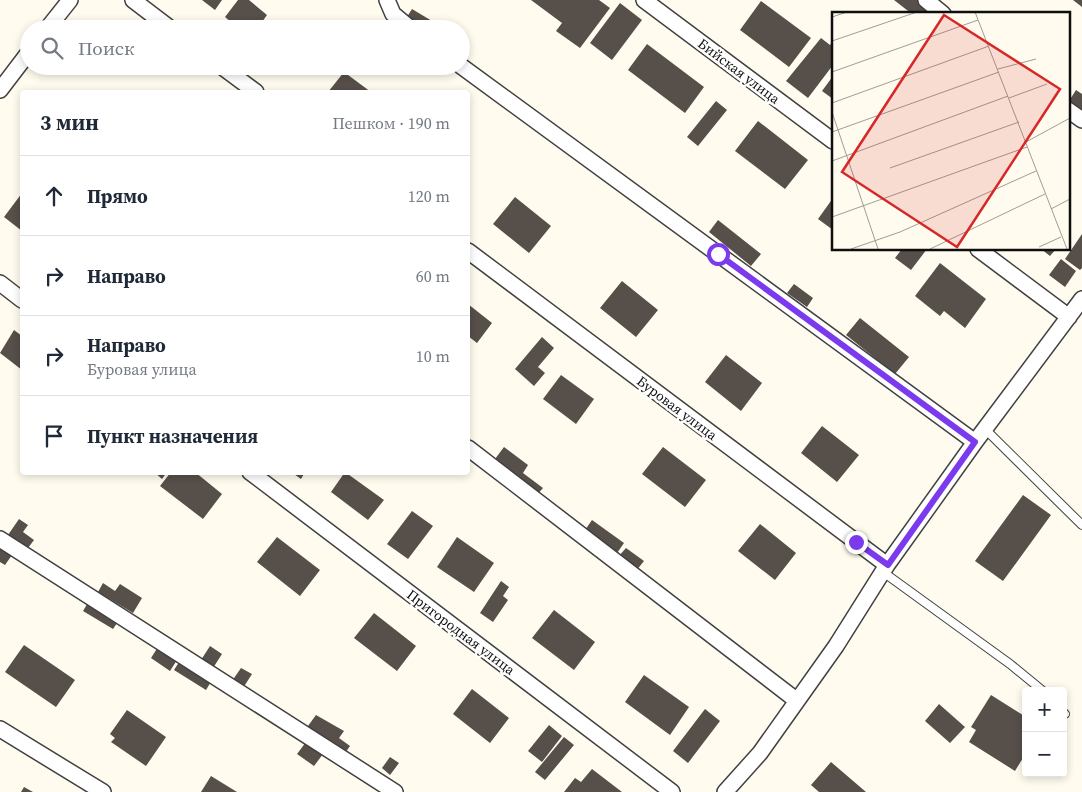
<!DOCTYPE html>
<html lang="ru">
<head>
<meta charset="utf-8">
<style>
	body { margin:0; font-family:"Source Serif 4",serif; background:#f2f2f3; color:#1f2937 }
	.controls { position:absolute; right:15px; bottom:15px; display:grid; overflow:hidden; border-radius:5px; box-shadow:0 2px 8px #0003 }
	.controls button { width:45px; height:45px; display:grid; place-items:center; padding:0; border:0; border-bottom:1px solid #e0e1e3; background:#fff; color:#1f2937; font:25px sans-serif }
	.stop { position:absolute; width:15px; height:15px; margin:-11px; border:4px solid #7c3aed; border-radius:50%; background:#fff }
	.stop.end { background:#7c3aed; border-color:#fff; box-shadow:0 1px 5px #0008 }
	.list { margin:0; padding:0; list-style:none }
	h2 { display:flex; justify-content:space-between; align-items:center; height:65px; margin:0; padding:0 20px; font-size:21px }
	h2 small { font-size:16px; font-weight:400; color:#747a83 }
	.list li { display:grid; grid-template-columns:32px 1fr auto; gap:15px; align-items:center; box-sizing:border-box; height:80px; padding:0 20px; border-top:1px solid #e0e1e3 }
	.list b { display:block; font-size:19px; white-space:nowrap }
	.list p { margin:0; font-size:16px; white-space:nowrap; color:#747a83 }
	.list em { font-size:16px; font-style:normal; color:#747a83 }
	.icon { flex:none; width:28px; height:28px; fill:none; stroke:currentColor; stroke-width:2; stroke-linecap:round; stroke-linejoin:round }
	.map { position:relative; flex:none; width:1082px; height:792px; overflow:hidden }
	.search { position:absolute; background:#fff; box-shadow:0 2px 8px #0003; left:20px; top:20px; width:450px; height:55px; display:flex; align-items:center; gap:12px; box-sizing:border-box; padding:0 18px; border-radius:28px; color:#747a83; font-size:19px }
	.panel { position:absolute; background:#fff; box-shadow:0 2px 8px #0003; left:20px; top:90px; width:450px; height:385px; border-radius:5px }
	.map>svg:first-child { display:block }
	.building { fill:#574f4a }
	.lines { fill:none; stroke-linecap:round; stroke-linejoin:round }
	.lane-casing { stroke:#414141; stroke-width:10 }
	.street-casing { stroke:#414141; stroke-width:18 }
	.lane { stroke:#fff; stroke-width:8 }
	.street { stroke:#fff; stroke-width:15 }
	.route { stroke:#7c3aed; stroke-width:6 }
	.labels { text-anchor:middle; stroke-width:5; stroke-linejoin:round; paint-order:stroke }
	.street-label { font-size:14px; fill:#0e0e0e; stroke:#fff }
	.inset-road { fill:none; stroke:#9f9d95; stroke-width:1 }
	.view { fill:#d62828; fill-opacity:0.15; stroke:#d62828; stroke-width:2.5 }
	.inset-edge { fill:none; stroke:#0e0e0e; stroke-width:2.5 }
</style>
</head>
<body>
<div class="map">
<svg width="1082" height="792" viewBox="0 0 1082 792">
	<rect width="100%" height="100%" fill="#fffcef"/>
	<path class="building" d="M202,0H222L215,10Z
		M238,0H249L267,15L257,29H239L225,17Z
		M531,0H599L610,8L580,48L556,31L562,23Z
		M894,0H919L931,9L927,14H912Z
		M1073,0H1082V7Z
		M761,1L811,38L789,67L740,30Z
		M620,3L642,20L612,60L590,43Z
		M412,9L442,27L441,29H419L405,20Z
		M821,38L830,45L833,41V65L808,98L786,81Z
		M647,44L704,87L685,113L628,70Z
		M344,72L371,92H328Z
		M833,76V99L822,91Z
		M1076,90L1082,94V110L1069,101Z
		M716,101L727,110L698,146L687,137Z
		M758,121L808,160L785,189L735,151Z
		M22,193V231L4,217Z
		M515,197L551,226L529,253L493,224Z
		M833,198V230L818,219Z
		M718,220L761,254L751,266L709,232Z
		M1082,234V268L1080,270L1065,259Z
		M902,249H927L911,270L895,258Z
		M1041,249H1056L1050,256Z
		M1061,259L1076,271L1065,287L1049,275Z
		M940,263L986,299L965,328L944,311L940,316L915,296Z
		M622,281L658,310L636,337L600,308Z
		M794,284L813,298L807,307L787,293Z
		M468,304L492,323L477,343L468,336Z
		M860,318L909,357L895,374L846,335Z
		M14,330L22,336V370L0,353Z
		M542,337L554,348L538,367L545,373L534,386L515,369Z
		M726,355L762,383L741,411L705,382Z
		M561,375L594,399L576,424L543,399Z
		M822,426L859,455L837,482L801,453Z
		M504,447L528,465L523,473L543,488L536,496L492,463Z
		M663,447L706,480L685,507L642,474Z
		M154,472H167L162,479Z
		M171,472H195L222,494L203,519L160,486Z
		M291,472H305L301,479Z
		M345,472L384,500L368,520L331,492Z
		M1023,495L1051,515L1003,581L975,561Z
		M412,511L433,526L408,559L387,544Z
		M19,519L28,525L23,532L34,540L28,548L8,535Z
		M592,520L624,543L615,556L583,533Z
		M760,524L796,553L775,580L738,551Z
		M277,537L320,570L300,596L257,562Z
		M457,537L494,563L474,592L437,567Z
		M0,547L12,555L5,565L0,562Z
		M626,548L644,561L636,571L618,557Z
		M501,581L509,587L503,596L508,600L493,622L480,613Z
		M103,583L115,591L120,584L142,598L133,613L98,592Z
		M89,601L119,620L113,629L83,611Z
		M554,610L595,642L574,670L532,638Z
		M374,613L416,646L397,671L354,638Z
		M24,645L75,680L56,707L5,672Z
		M210,646L222,654L213,668L201,660Z
		M158,647L177,660L170,671L151,658Z
		M181,659L212,680L206,690L174,670Z
		M241,668L252,674L243,688L232,681Z
		M644,675L689,707L670,735L625,702Z
		M472,689L509,718L490,743L453,714Z
		M991,695L1026,717V753L1015,771L969,742L976,730L971,727Z
		M939,704L965,727L950,743L925,721Z
		M705,709L720,721L688,763L673,751Z
		M127,710L166,737L146,766L111,742L115,738L110,734Z
		M316,715L344,731L339,738L350,746L343,756L305,730Z
		M549,725L562,736L542,762L528,751Z
		M564,737L574,745L545,780L535,772Z
		M306,742L323,754L314,766L297,754Z
		M390,757L399,763L390,775L382,768Z
		M831,762L866,792H819L811,785Z
		M592,769L622,792H564L575,778L581,782Z
		M211,776L237,792H201Z
		M24,787L33,792H21Z"/>
	<g class="lines">
		<defs>
			<path id="lane" d="M985,429L1082,525
				M883,572L1010,664L1043,691
				M1063,712L1065,714"/>
			<path id="street" d="M133,0L171,29
				M387,0L393,14L411,29
				M644,0L833,141
				M926,0L943,14
				M47,29L70,0
				M221,66L256,92
				M461,66L975,442
				M0,90L29,52
				M1068,110L1082,120
				M978,249L1069,317
				M468,251L887,565
				M0,283L22,300
				M468,448L796,700
				M250,472L672,792
				M0,539L395,792
				M0,729L103,792
				M725,792L760,753L836,646L887,565L975,442L1082,299"/>
		</defs>
		<use href="#lane" class="lane-casing"/>
		<use href="#street" class="street-casing"/>
		<use href="#lane" class="lane"/>
		<use href="#street" class="street"/>
	</g>
	<g class="lines">
		<path class="route" d="M718,254L975,442L888,565L856,542"/>
	</g>
	<g class="labels">
		<g class="street-label">
			<text transform="translate(739 71) rotate(37)" y="5">Бийская улица</text>
			<text transform="translate(677 408) rotate(37)" y="5">Буровая улица</text>
			<text transform="translate(461 632) rotate(37)" y="5">Пригородная улица</text>
		</g>
	</g>
	<g transform="translate(832 12)">
		<rect width="238" height="238" fill="#fffcef"/>
		<path class="inset-road" d="M143,0L235,237M0,5L15,0M0,29L85,0M166,57L204,47M0,60L146,8M177,86L215,72M0,91L157,34M0,100L46,237M0,120L167,60M194,130L238,106M0,149L176,84M58,156L187,110M219,197L238,187M0,205L195,135M207,235L229,225M19,237L68,220L204,159M98,237L213,182"/>
		<path class="view" d="M112,3L228,77L125,235L10,160Z"/>
		<rect width="238" height="238" class="inset-edge"/>
	</g>
</svg>
<div class="controls">
<button>+</button>
<button>−</button>
</div>
<div class="stop" style="left:718px;top:254px"></div>
<div class="stop end" style="left:856px;top:542px"></div>
<div class="search"><svg class="icon" aria-label="search" viewBox="0 0 24 24"><circle cx="10" cy="10" r="6"/><path d="M15 15l6 6"/></svg>Поиск</div>
<section class="panel">
<h2>3 мин<small>Пешком · 190 m</small></h2>
<ul class="list">
<li><svg class="icon" aria-label="ahead" viewBox="0 0 24 24"><path d="M12 20V5M6 11l6-6 6 6"/></svg><div><b>Прямо</b></div><em>120 m</em></li>
<li><svg class="icon" aria-label="right" viewBox="0 0 24 24"><path d="M7 20v-9h11M14 6l5 5-5 5"/></svg><div><b>Направо</b></div><em>60 m</em></li>
<li><svg class="icon" aria-label="right" viewBox="0 0 24 24"><path d="M7 20v-9h11M14 6l5 5-5 5"/></svg><div><b>Направо</b><p>Буровая улица</p></div><em>10 m</em></li>
<li><svg class="icon" aria-label="arrive" viewBox="0 0 24 24"><path d="M6 21V4h12l-3 4 3 4H6"/></svg><div><b>Пункт назначения</b></div></li>
</ul>
</section>
</div>
</body>
</html>
